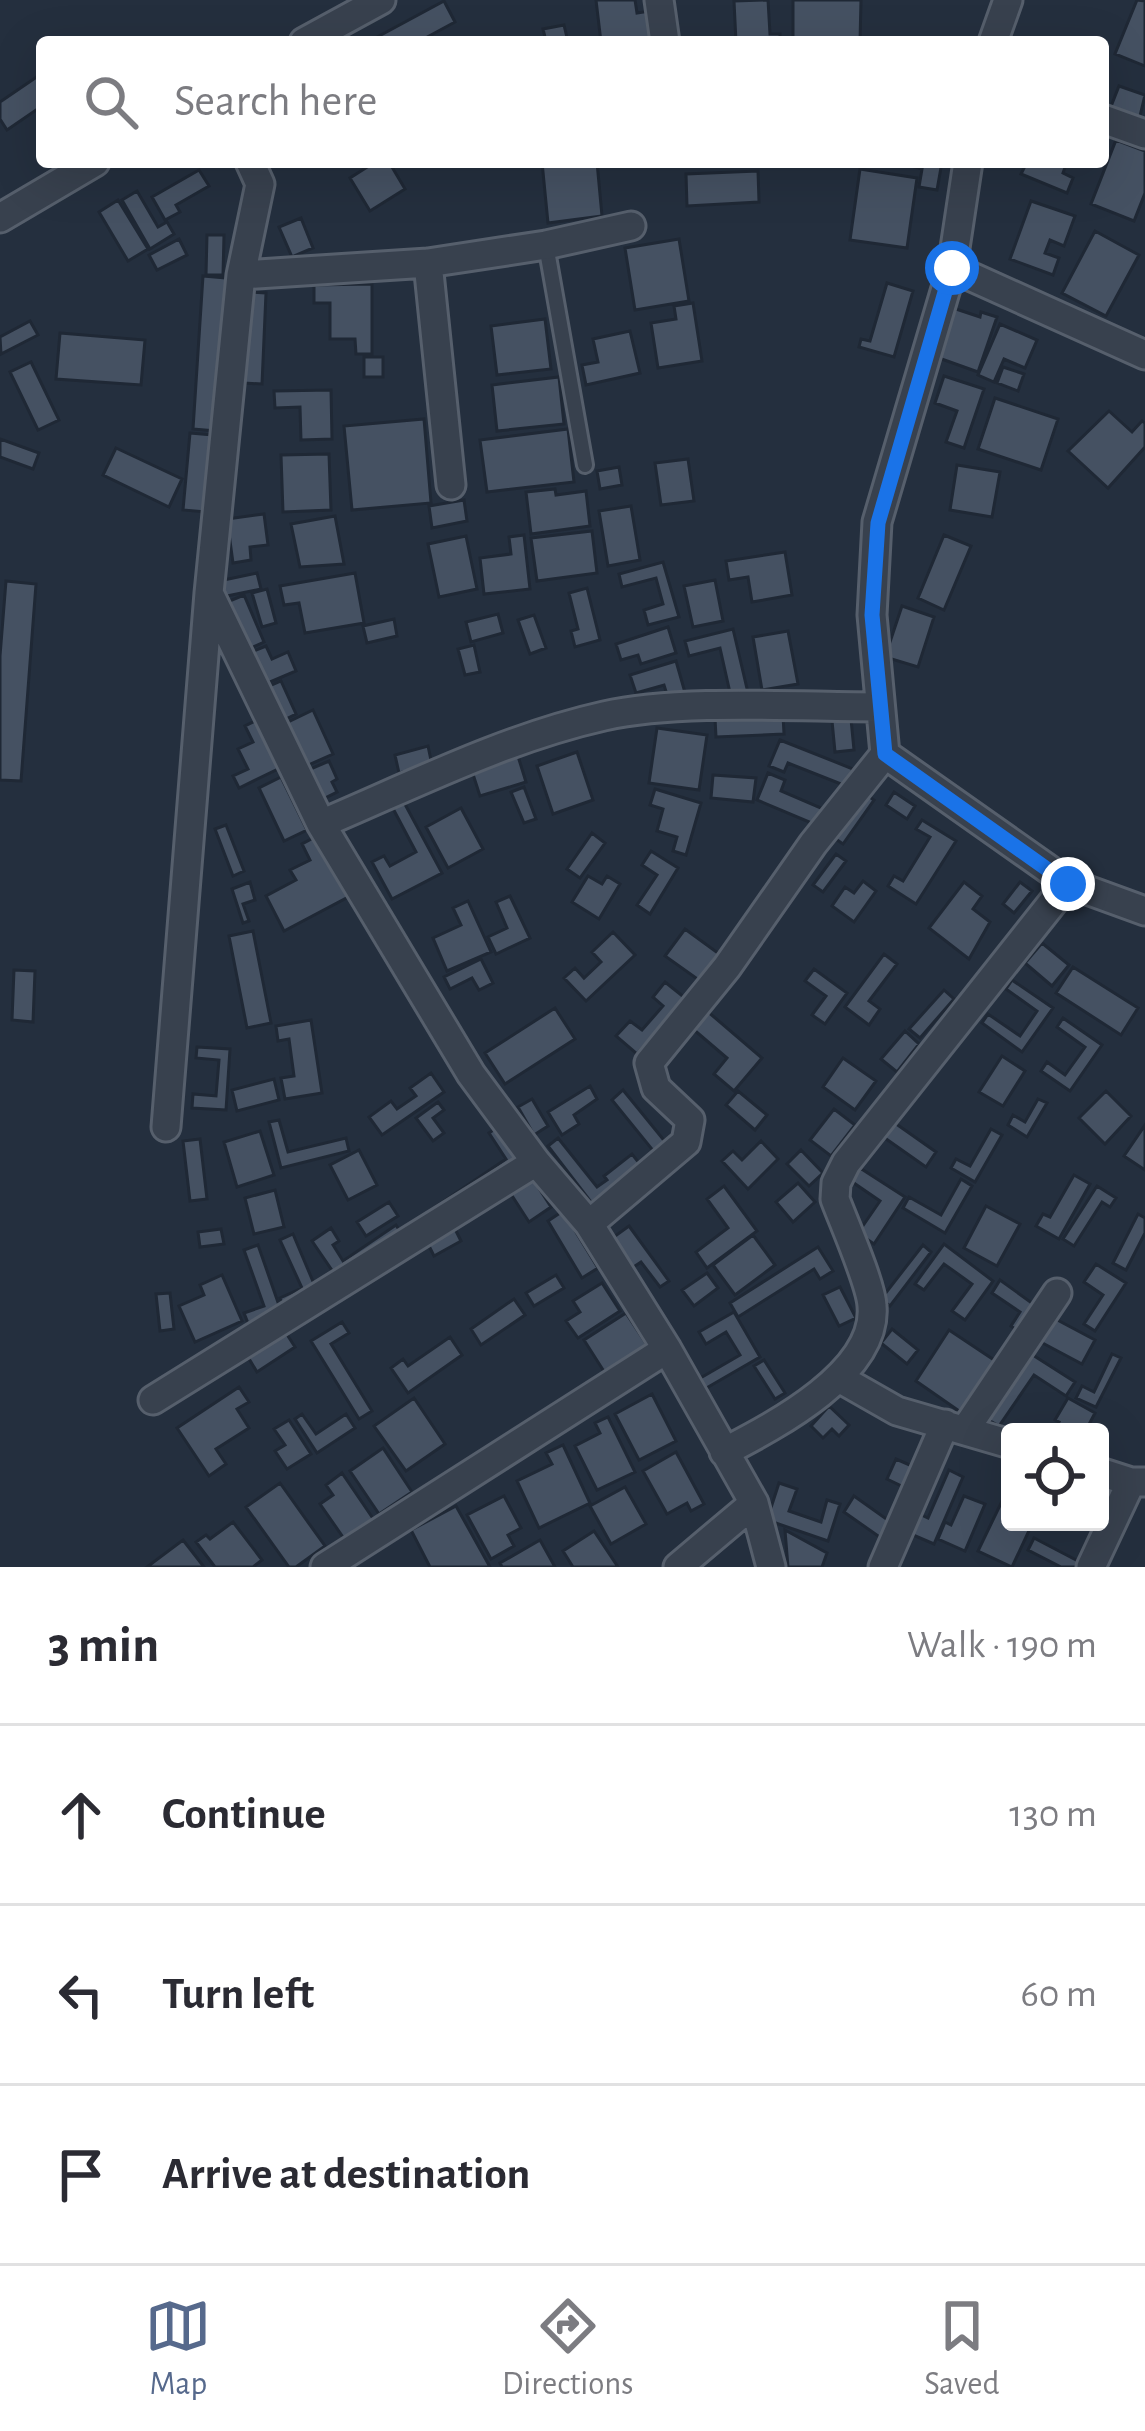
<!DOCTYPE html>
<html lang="en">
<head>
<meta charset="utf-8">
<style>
	body { margin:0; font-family:"Alegreya Sans",sans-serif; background:#f2f2f3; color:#2b2b33 }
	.controls { position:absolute; right:36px; bottom:36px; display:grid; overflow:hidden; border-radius:12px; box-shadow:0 12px 48px #0002 }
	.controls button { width:108px; height:108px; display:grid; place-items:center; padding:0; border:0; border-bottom:3px solid #e1e1e2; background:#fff; color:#2b2b33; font:60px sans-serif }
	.stop { position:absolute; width:36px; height:36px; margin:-27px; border:9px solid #1a73e8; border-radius:50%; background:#fff }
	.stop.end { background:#1a73e8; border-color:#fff; box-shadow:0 3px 12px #0008 }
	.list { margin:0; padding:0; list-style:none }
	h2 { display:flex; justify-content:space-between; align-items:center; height:156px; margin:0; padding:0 48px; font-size:51px }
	h2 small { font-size:39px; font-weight:400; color:#7c7c81 }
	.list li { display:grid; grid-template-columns:78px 1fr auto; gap:36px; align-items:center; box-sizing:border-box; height:180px; padding:0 48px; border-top:3px solid #e1e1e2 }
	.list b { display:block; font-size:45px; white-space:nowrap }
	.list em { font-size:39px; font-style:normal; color:#7c7c81 }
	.icon { flex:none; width:66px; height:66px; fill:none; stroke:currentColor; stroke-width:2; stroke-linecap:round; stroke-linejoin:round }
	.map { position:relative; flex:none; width:1145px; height:1567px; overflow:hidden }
	.search { position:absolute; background:#fff; box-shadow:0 12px 48px #0002; left:36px; right:36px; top:36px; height:132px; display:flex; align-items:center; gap:30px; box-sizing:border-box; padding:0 42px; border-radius:12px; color:#7c7c81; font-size:45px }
	.sheet { height:696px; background:#fff }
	nav { display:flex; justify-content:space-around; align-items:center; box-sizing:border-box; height:168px; border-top:3px solid #e1e1e2; background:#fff; font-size:33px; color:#7c7c81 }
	nav a { display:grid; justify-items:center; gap:6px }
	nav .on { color:#56698c }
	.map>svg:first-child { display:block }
	.building { fill:#455162; stroke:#1f2835; stroke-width:3 }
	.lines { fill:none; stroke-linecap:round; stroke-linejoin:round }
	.lane-casing { stroke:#565f6c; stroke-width:20 }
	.street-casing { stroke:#565f6c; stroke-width:33 }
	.lane { stroke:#38414e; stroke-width:14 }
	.street { stroke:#38414e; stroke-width:27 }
	.route { stroke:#1a73e8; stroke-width:15 }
</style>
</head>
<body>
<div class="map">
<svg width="1145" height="1567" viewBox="0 0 1145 1567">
	<rect width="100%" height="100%" fill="#242f3e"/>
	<path class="building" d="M596,0H635L637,13L656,10L660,42H601Z
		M768,0L770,34H780V42H736L734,1Z
		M793,0H861L860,42H793Z
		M1137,0L1145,1V66L1115,54Z
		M444,1L455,22L418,42H368Z
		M564,25L568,42H539L545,37L543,29Z
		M41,74L42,106L7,130L0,119V102Z
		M1119,86L1145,95L1139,120L1110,109Z
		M1116,140L1145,151V193L1134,221L1091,204Z
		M375,162H389L405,189L370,211L350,178Z
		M542,162H597L602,216L548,223Z
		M897,162H942L937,190L919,187L922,169Z
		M1027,162H1067L1063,173L1073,178L1067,193L1021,174Z
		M860,169L917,178L907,248L850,240Z
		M199,170L209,186L176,205L180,212L165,220L152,197Z
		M758,171L759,202L687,206L686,174Z
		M137,191L158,227L167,222L174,234L150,249L122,200Z
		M118,200L148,249L128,261L99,212Z
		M1031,201L1075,216L1064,246L1050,240L1045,253L1059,258L1053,275L1010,259Z
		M301,218L313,248L292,257L279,227Z
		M1095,231L1139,255L1106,316L1062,293Z
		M207,235H224L223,275H206Z
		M179,239L187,255L157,270L149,255Z
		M679,239L689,301L635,310L625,248Z
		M203,276L226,278L216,431L193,429Z
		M887,283L913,291L894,357L859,347L861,339L870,341Z
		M372,284V354H356L355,339H330V303H314V285Z
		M247,292L266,293L262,384L244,383Z
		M693,303L702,361L658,368L651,323L676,319L674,306Z
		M953,308L980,317L981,312L997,317L978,372L936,357Z
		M545,319L551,369L497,375L491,326Z
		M30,321L38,335L1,354L0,337Z
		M1000,324L1037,340L1025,368L1004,359L994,382L978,375Z
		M630,331L640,373L586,385L582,365L598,362L593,339Z
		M60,333L145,340L141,385L56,379Z
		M364,357H383V377H364Z
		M31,362L59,420L38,430L10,372Z
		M1003,367L1024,374L1018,391L997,383Z
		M944,376L984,389L964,448L946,442L957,411L935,403Z
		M559,377L564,424L497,431L492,385Z
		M331,390L332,439L301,440L300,407L275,408L274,391Z
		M995,398L1058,419L1041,470L978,449Z
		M1109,411L1132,432L1142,421L1145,423V447L1108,488L1068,451Z
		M424,419L431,503L352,510L344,426Z
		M568,429L574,482L487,492L480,440Z
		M190,433L213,435L206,512L183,510Z
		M0,439L39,453L33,469L0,457Z
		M116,448L182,479L169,507L103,475Z
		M329,454L331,510L283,512L281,455Z
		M688,459L694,501L661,505L655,463Z
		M957,465L1000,472L992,517L950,510Z
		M619,467L622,485L600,489L597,471Z
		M555,489L556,495L586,491L590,526L531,534L526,492Z
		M464,500L467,521L432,528L429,506Z
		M631,506L640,560L608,566L599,511Z
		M264,514L268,545L250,547L251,560L233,563L227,519Z
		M335,516L344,564L300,567L291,524Z
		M592,531L597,573L537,581L531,538Z
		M524,535L530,589L484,594L480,558L511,554L509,537Z
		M944,535L971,546L944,610L918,598Z
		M466,536L477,589L439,597L428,544Z
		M785,552L792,595L752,602L748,577L729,580L726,561Z
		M663,562L679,617L648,625L644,610L663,604L656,578L622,587L619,574Z
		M257,573L261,589L222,597L219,581Z
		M355,573L364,623L305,633L299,603L284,605L280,586Z
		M715,580L723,621L693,627L684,586Z
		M6,581L36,584L21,781L0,780V656Z
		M587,588L600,640L575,647L571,631L578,629L569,593Z
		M267,589L276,623L262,627L252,593Z
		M244,595L264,642L247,650L227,602Z
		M902,606L934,617L918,667L885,657Z
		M498,614L503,633L471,642L466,622Z
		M534,615L546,648L530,654L518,620Z
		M394,619L397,636L367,643L363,626Z
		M668,627L676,653L641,664L638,655L621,660L616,644Z
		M733,629L748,693L731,697L720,648L689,656L685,641Z
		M788,631L798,684L762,690L753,637Z
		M474,645L480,672L465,675L458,649Z
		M266,646L272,659L288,652L296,671L263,685L249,653Z
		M676,661L686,696L669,701L664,685L636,693L630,675Z
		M281,681L296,714L280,722L265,688Z
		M313,710L333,754L304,767L284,724Z
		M783,715L784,734L716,737L715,718Z
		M851,719L854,750L835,752L832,721Z
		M257,720L280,768L239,788L233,776L248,769L238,749L253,742L245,726Z
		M657,728L707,735L699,790L649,783Z
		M780,740L853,769L846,786L788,763L784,772L769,766Z
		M428,746L432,765L399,773L395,755Z
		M577,752L593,800L553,814L537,766Z
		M517,753L526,782L480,796L471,768Z
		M329,761L337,779L332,782L337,792L321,800L308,770Z
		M768,773L785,780L781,791L828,811L821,827L757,800Z
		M713,775L756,778L753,802L711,798Z
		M281,777L307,830L284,841L259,788Z
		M524,787L536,819L524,823L511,792Z
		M655,789L701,803L686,855L673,851L677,837L657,831L663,809L650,805Z
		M861,791L874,800L843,844L830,835Z
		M894,792L915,806L907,819L886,805Z
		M400,795L442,873L392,899L372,862L384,856L390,866L416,852L389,801Z
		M461,808L483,849L448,868L426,827Z
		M922,820L956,841L916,904L888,886L894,876L903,881L930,837L916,829Z
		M226,825L244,871L233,876L215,829Z
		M592,833L605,843L580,878L567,869Z
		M319,835L350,896L284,931L266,896L296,880L290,870L310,860L302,844Z
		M651,851L678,868L650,914L637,905L657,875L642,865Z
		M836,854L846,861L823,892L813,885Z
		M588,876L602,884L607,876L620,884L599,919L572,902Z
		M863,881L876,891L854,922L832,906L845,887L854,893Z
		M250,882L255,900L243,904L249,921L243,923L232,889Z
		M964,882L982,896L973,909L990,922L969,959L929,928Z
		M1020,882L1032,891L1014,913L1003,904Z
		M510,896L530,938L496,954L488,937L507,928L496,902Z
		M468,901L491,952L447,971L433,938L461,925L453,908Z
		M685,929L722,956L703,983L665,956Z
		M253,931L271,1023L247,1028L229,936Z
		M613,932L635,955L586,1001L564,978L575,968L584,978L601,962L592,952Z
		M1042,943L1069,965L1052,986L1025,963Z
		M884,954L897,964L869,1001L880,1009L869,1025L845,1007Z
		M481,959L493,983L479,990L472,978L450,989L444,977Z
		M1073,967L1138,1008L1121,1035L1056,993Z
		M814,969L847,993L825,1024L812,1015L826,996L805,981Z
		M14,970L35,971L33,1022L12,1020Z
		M1012,980L1053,1008L1022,1052L982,1023L988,1014L1020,1036L1037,1011L1006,989Z
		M665,982L685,998L637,1054L616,1036L630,1021L642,1030L663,1006L653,997Z
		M944,990L954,999L920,1038L909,1029Z
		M555,1008L575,1039L505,1084L485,1053Z
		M707,1011L762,1058L734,1091L714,1074L727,1058L693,1029Z
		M1063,1018L1102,1045L1070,1091L1041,1071L1047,1062L1065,1075L1085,1047L1057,1027Z
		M311,1020L322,1093L285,1099L281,1078L294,1076L289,1039L278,1041L276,1026Z
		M905,1031L919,1044L897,1072L881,1059Z
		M197,1047L230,1049L226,1110L192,1108L193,1094L216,1096L219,1060L196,1058Z
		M1002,1056L1025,1071L1003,1106L979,1092Z
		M843,1058L876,1081L855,1110L823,1087Z
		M431,1073L444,1092L382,1135L369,1117L391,1101L397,1109L416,1096L410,1088Z
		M274,1079L279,1100L237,1111L232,1090Z
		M590,1086L597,1099L574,1115L579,1124L562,1135L548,1112Z
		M623,1090L667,1144L655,1153L612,1100Z
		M738,1091L767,1115L755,1130L726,1105Z
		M1106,1091L1131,1116L1105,1144L1079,1118Z
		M532,1099L548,1126L534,1135L518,1107Z
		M1038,1099L1047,1103L1027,1137L1008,1125L1013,1115L1025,1122Z
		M438,1102L444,1110L433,1118L444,1133L433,1141L416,1118Z
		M834,1109L855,1125L831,1156L810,1140Z
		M279,1120L288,1152L346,1138L349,1151L281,1168L269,1122Z
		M892,1121L936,1152L926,1167L882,1136Z
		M1145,1125V1170L1124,1156Z
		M499,1126L522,1159L433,1220L428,1212L506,1159L489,1133Z
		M991,1129L1002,1135L975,1182L951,1168L956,1159L970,1166Z
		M260,1131L274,1175L237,1187L224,1142Z
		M558,1138L597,1187L607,1180L604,1176L632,1154L643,1168L594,1206L548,1146Z
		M200,1139L207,1199L190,1201L183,1141Z
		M761,1141L778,1159L748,1189L722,1161L733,1151L742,1160Z
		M359,1150L377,1185L348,1200L330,1165Z
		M801,1150L823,1173L809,1186L787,1164Z
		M860,1168L905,1197L874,1244L858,1233L880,1201L851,1181Z
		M1074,1175L1090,1184L1059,1239L1036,1226L1043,1214L1050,1217Z
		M531,1176L551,1207L529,1222L509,1191Z
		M961,1179L972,1186L945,1233L903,1208L909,1197L941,1215Z
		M798,1183L815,1202L793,1222L776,1202Z
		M724,1186L757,1231L707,1268L696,1252L728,1228L707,1199Z
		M1097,1186L1116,1198L1110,1207L1102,1202L1074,1246L1063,1239Z
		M275,1190L284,1227L254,1234L245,1198Z
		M389,1202L398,1216L366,1236L357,1222Z
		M986,1206L1020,1224L997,1266L964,1248Z
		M563,1211L598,1268L582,1278L548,1221Z
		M1138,1214L1145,1218V1233L1126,1270L1113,1263Z
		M396,1225L404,1238L340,1282L312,1241L331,1228L339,1241L333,1245L343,1261Z
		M453,1225L461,1241L434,1256L426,1240Z
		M629,1226L669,1281L660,1287L641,1262L632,1268L611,1239Z
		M221,1229L224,1244L200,1247L198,1232Z
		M293,1234L317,1291L283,1306L280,1298L302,1288L280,1240Z
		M753,1235L775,1265L735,1295L713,1265Z
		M944,1244L993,1281L965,1320L952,1311L972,1284L944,1264L924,1290L915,1284Z
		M258,1245L281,1311L248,1323L244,1313L264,1306L244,1250Z
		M923,1245L931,1252L890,1306L881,1299Z
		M818,1247L833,1271L820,1279L814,1269L738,1317L730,1303Z
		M1096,1264L1126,1283L1095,1331L1084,1324L1103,1295L1084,1282Z
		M707,1273L718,1288L694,1306L682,1290Z
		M222,1275L242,1321L195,1342L179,1306L204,1295L200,1285Z
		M556,1275L564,1288L534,1306L526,1293Z
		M1000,1280L1036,1306L1018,1331L1011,1326L1020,1312L992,1293Z
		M602,1283L620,1311L578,1338L566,1321L580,1312L573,1301Z
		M840,1287L856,1318L839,1326L823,1295Z
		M170,1293L174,1329L160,1331L156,1294Z
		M514,1299L525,1315L481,1345L471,1329Z
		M734,1312L760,1357L703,1390L697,1380L740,1355L726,1332L706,1344L699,1332Z
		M626,1313L647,1345L605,1373L584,1340Z
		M1048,1315L1095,1340L1082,1364L1035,1339Z
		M342,1322L349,1333L331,1344L372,1411L359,1419L311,1341Z
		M892,1329L918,1350L907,1364L881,1343Z
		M949,1330L997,1362L962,1413L916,1381Z
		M286,1333L295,1347L257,1372L248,1357Z
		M450,1337L462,1355L408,1393L391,1368L403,1359L408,1366Z
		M1028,1352L1075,1382L1066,1396L1034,1375L999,1426L985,1418Z
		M1112,1354L1121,1358L1096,1407L1076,1398L1082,1386L1094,1392Z
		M764,1360L785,1393L775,1399L754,1366Z
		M239,1387L249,1402L237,1409L249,1428L216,1449L226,1464L209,1476L177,1428Z
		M652,1394L676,1441L639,1460L615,1414Z
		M414,1398L445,1444L406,1471L374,1426Z
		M1068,1398L1095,1413L1085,1432H1054L1059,1422L1055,1420Z
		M829,1406L849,1425L839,1436L832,1429L823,1438L811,1426Z
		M302,1414L316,1434L346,1414L355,1428L317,1453L295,1419Z
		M608,1417L635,1472L597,1490L575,1446L600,1433L595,1423Z
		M289,1420L311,1454L287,1469L275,1451L285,1445L274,1429Z
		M563,1445L590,1503L539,1528L517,1481L552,1464L546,1453Z
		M383,1448L412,1492L379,1514L350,1471Z
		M676,1452L704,1504L691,1511L687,1503L667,1514L643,1471Z
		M896,1459L919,1469L910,1490L887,1479Z
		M949,1470L963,1477L934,1544L906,1532L915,1512L928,1518Z
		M342,1473L374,1520L345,1540L320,1504L333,1495L326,1485Z
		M280,1483L325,1546L296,1567H289L246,1507Z
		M779,1483L797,1489L789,1511L821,1522L827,1500L840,1504L828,1541L767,1520Z
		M625,1487L646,1524L611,1544L590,1506Z
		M1005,1495L1010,1498V1522H1033L1012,1567L978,1551Z
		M504,1496L521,1528L508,1535L514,1546L491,1559L467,1515Z
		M854,1496L892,1523L881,1538L844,1512Z
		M964,1496L985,1504L965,1551L938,1539L945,1522L951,1525Z
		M456,1506L490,1567H430L411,1530Z
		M233,1522L262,1560L253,1567H215L196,1542L206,1535L210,1539Z
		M1095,1529L1086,1567H1061L1028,1550L1034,1538L1078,1561Z
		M785,1530L827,1553L822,1567H788Z
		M594,1531L618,1567H573L563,1551Z
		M183,1540L204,1567H147Z
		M540,1540L555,1567H502L500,1563Z"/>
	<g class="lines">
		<defs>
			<path id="lane" d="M546,245L585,465"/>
			<path id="street" d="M659,0L665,42
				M304,42L381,0
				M993,42L1008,0
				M1103,119L1145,134
				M968,162L952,268L877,522L872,615L885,754L1068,883L1145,911
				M0,218L95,162
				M428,263L451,485
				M952,268L1145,355
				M241,275L428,263L546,245L631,226
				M209,593L321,824L471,1074L536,1162L589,1224L667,1349L754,1503L771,1567
				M321,824C413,785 506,738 604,716C682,699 797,707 879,707
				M166,1127L209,593L241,275L260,184L250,162
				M589,1224L686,1142L690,1120L656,1088L649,1063L727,967L813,844L885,754
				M839,1378L897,1411L1010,1444
				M153,1400L536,1162
				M965,1430L1057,1293
				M724,1452C772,1427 878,1373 872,1306C871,1284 844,1223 835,1199L836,1183L846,1163L1068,883
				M1100,1472L1131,1482H1145
				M325,1567L667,1349
				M678,1567L754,1503
				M883,1567L945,1424
				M1091,1567L1131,1482"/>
		</defs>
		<use href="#lane" class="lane-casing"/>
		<use href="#street" class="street-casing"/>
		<use href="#lane" class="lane"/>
		<use href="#street" class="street"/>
	</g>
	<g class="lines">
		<path class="route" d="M952,268L878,523L872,615L885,754L1068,884"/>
	</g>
</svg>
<div class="controls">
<button><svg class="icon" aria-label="locate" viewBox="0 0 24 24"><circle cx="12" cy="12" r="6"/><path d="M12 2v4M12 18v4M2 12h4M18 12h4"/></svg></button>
</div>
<div class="stop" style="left:952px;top:268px"></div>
<div class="stop end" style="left:1068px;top:884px"></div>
<div class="search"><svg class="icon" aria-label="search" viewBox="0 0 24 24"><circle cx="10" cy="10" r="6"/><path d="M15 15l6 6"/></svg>Search here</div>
</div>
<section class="sheet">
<h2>3 min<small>Walk · 190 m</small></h2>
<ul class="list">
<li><svg class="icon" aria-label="ahead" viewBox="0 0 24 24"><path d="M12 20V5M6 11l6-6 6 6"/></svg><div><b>Continue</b></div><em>130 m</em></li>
<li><svg class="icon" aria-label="left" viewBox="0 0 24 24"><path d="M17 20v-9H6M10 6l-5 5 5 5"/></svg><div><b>Turn left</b></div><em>60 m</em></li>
<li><svg class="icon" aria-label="arrive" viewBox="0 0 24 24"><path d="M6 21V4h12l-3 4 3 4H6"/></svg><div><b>Arrive at destination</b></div></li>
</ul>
</section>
<nav>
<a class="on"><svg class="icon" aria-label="map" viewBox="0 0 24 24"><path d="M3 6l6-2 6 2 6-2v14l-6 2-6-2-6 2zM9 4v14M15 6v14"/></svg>Map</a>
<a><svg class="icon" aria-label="directions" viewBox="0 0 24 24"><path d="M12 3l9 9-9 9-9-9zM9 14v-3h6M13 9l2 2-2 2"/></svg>Directions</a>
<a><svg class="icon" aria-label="saved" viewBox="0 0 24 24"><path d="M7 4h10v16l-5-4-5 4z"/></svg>Saved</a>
</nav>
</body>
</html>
